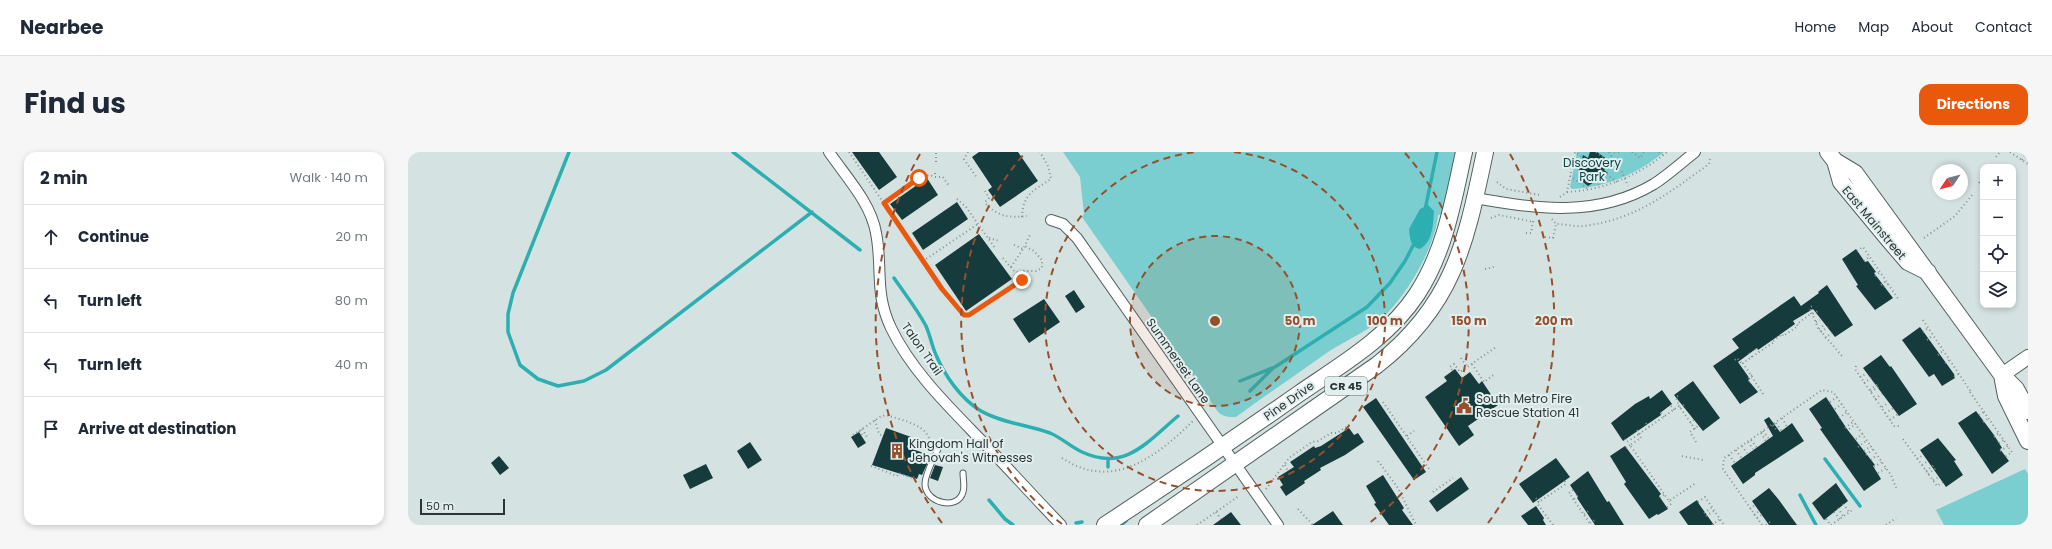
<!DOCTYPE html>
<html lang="en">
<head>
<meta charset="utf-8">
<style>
	body { margin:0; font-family:Poppins,sans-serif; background:#f6f6f7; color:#1f2937 }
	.controls { position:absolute; right:12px; top:12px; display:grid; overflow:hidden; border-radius:8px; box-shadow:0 2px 6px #0003 }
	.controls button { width:36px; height:36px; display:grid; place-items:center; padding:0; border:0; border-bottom:1px solid #e0e1e3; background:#fff; color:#1f2937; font:20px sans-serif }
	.compass { position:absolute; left:1524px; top:12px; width:36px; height:36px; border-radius:50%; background:#fff; box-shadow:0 2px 6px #0003; rotate:235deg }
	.scale { position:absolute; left:12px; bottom:10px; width:85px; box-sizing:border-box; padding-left:4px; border:2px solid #2e3333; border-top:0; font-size:11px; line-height:14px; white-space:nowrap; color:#2e3333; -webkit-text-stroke:3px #e2efef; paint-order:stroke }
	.stop { position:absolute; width:12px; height:12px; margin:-9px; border:3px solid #ea580c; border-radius:50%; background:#fff }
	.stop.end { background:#ea580c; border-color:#fff; box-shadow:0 1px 4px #0008 }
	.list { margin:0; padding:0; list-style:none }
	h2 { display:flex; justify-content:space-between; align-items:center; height:52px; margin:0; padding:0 16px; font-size:17px }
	h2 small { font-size:13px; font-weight:400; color:#747a83 }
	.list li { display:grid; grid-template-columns:26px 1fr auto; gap:12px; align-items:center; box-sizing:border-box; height:64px; padding:0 16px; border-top:1px solid #e0e1e3 }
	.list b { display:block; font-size:15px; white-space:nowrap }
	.list em { font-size:13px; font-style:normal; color:#747a83 }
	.icon { flex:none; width:22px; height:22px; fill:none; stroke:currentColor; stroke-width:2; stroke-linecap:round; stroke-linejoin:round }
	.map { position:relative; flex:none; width:1620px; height:373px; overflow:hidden; border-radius:12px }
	header { display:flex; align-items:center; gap:24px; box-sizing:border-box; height:56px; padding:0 20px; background:#fff; border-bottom:1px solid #e0e1e3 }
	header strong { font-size:19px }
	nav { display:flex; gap:22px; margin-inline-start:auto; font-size:14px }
	.intro { display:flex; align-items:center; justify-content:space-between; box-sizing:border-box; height:96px; padding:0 24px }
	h1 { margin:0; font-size:28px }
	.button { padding:10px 18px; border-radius:12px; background:#ea580c; color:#fff; font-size:14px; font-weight:700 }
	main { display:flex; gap:24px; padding:0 24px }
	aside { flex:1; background:#fff; border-radius:12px; box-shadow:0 2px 6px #0003 }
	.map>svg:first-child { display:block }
	.green { fill:#7bcecf }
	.water { fill:#2dafb1 }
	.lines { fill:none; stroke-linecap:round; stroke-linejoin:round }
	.stream { stroke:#2dafb1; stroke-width:3.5 }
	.building { fill:#153b3c }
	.lane-casing { stroke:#545f5f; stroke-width:7 }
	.street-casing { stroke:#545f5f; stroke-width:12 }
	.secondary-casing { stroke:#545f5f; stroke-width:16 }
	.primary-casing { stroke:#545f5f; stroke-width:18 }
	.path { stroke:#899292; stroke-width:2; stroke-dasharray:1 3; stroke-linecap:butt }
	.lane { stroke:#fff; stroke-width:5 }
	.street { stroke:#fff; stroke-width:10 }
	.secondary { stroke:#fff; stroke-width:14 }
	.primary { stroke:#fff; stroke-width:16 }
	.route { stroke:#ea580c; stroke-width:5 }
	.ring { fill:none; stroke:#964f2a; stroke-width:2; stroke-dasharray:7 5 }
	.labels { text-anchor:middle; stroke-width:4; stroke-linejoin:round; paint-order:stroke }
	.shield { fill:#e2efef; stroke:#646b6b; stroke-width:1 }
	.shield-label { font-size:11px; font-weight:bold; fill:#2e3333 }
	.park-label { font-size:12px; fill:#0e4546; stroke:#e2efef }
	.street-label { font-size:12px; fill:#2e3333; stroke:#e2efef }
	.poi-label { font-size:12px; fill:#2e3333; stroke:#e2efef; text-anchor:start }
	.centre { fill:#964f2a; stroke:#e2efef; stroke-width:2 }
	.ring-label { font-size:12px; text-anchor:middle; font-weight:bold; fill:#964f2a; stroke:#e2efef; stroke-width:4; stroke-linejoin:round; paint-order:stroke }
</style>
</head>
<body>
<header>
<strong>Nearbee</strong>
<nav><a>Home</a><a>Map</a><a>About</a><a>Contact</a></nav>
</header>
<div class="intro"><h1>Find us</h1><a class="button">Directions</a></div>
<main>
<aside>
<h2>2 min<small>Walk · 140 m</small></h2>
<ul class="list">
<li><svg class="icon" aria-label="ahead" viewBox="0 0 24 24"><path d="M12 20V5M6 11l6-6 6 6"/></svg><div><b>Continue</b></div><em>20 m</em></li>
<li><svg class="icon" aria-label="left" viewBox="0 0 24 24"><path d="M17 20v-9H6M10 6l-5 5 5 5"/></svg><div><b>Turn left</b></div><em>80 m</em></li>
<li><svg class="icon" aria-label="left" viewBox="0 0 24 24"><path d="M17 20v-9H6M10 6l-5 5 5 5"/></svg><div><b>Turn left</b></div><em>40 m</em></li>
<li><svg class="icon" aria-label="arrive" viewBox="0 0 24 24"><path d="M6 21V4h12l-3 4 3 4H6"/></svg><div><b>Arrive at destination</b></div></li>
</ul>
</aside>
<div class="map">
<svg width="1620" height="373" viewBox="0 0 1620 373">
	<rect width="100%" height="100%" fill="#d5e2e2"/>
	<path class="green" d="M655,0H1048L1036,62L1030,63C1027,96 997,147 972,168C956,181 937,189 920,200C889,222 858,243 828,265C820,265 816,265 810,260L674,65L676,62L672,25Z
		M1169,0H1256C1229,22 1199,35 1164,37L1162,35Z
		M1617,317L1620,322V373H1536L1528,358Z"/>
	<path class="water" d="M1020,53L1026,59C1025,73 1025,89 1012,97C1002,95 1002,86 1001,77L1012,57Z"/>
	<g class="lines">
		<path class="stream" d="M161,0L105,141L100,162V180L112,213L130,227L150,234L176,229L198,218L404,60
			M325,0L452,98
			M1017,58L1029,0
			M486,126C497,142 509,157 518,174C522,183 524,194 528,203C537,224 553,247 573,259C594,271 620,273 642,281C654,286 663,295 674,300C717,320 739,290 770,264
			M832,229L867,215L959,155L982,131L997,109L1007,90
			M842,239L865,216
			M1417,307L1452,354
			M700,308V315
			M1392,343L1408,373
			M581,348L597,367L605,373
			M668,371L674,370
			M713,373L718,369"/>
	</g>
	<path class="building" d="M444,0H471L489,25L471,38Z
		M571,0H610L630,29L592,55L580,38L584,35L564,5Z
		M1182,0H1189L1203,10L1196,18L1200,21L1180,34L1170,26L1171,23L1170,22L1175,3L1180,6Z
		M519,26L530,43L494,68L482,52Z
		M549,50L560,67L515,98L504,81Z
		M571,82L604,127L558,159L527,113Z
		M1448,97L1457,110L1460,109L1468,120L1466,121L1485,146L1467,158L1448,134L1450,133L1434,107Z
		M1419,133L1445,173L1427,185L1405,157L1385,169L1387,172L1363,189L1350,198L1349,196L1330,210L1342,227L1340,228L1350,240L1332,252L1305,214L1331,196L1324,187L1386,144L1393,154L1411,141L1410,140Z
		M666,138L677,155L668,161L657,144Z
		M636,147L652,170L621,191L605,167Z
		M1512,175L1546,222L1547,226L1534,234L1526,222L1521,225L1494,188Z
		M1473,203L1482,215L1483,214L1509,252L1491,264L1455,216Z
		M1047,217L1054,226L1062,220L1071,232L1074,229L1090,253L1060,274L1066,283L1051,294L1017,245L1039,229L1036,225Z
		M1285,229L1312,266L1295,279L1266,243Z
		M1254,238L1264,252L1252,261L1253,263L1215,289L1203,271L1227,252L1241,244L1242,247Z
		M1418,245L1439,277L1467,313L1465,314L1473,327L1456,339L1412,277L1414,276L1401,257Z
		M968,246L1018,320L1006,328L955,255Z
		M1568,259L1586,283L1594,296L1592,297L1601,309L1584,322L1550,271Z
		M1361,265L1372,280L1384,271L1396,289L1347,321V323L1335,332L1323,314L1365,284L1356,268Z
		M478,276L503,285L499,295L518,302L515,308L520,310L514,323L511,322L509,327L464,313Z
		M941,276L946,283L950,281L956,290L937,303L912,316L913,318L896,329L897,331L878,344L872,335L875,333L870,325L886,315L882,310L906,294L907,296L913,294Z
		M451,280L458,291L450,296L443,285Z
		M1530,286L1548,308L1546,309L1555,323L1538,335L1512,298Z
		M342,290L354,308L340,317L329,299Z
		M1217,294L1253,342L1251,344L1260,357L1250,363L1249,362L1241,367L1216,332L1218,330L1202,304Z
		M91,304L101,316L92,323L83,311Z
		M1148,306L1162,325L1125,351L1111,332Z
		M298,312L305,326L282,337L275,323Z
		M527,313L535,315L530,329L522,326Z
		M1180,319L1199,350L1201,349L1216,373H1187L1169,346L1170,345L1162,333Z
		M975,323L996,356L994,358L1005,373H981L966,352L968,351L958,334Z
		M1053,325L1061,337L1029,360L1021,349Z
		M1428,331L1440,349L1416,368L1404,351Z
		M1361,336L1371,348L1389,373H1361L1344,349Z
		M1289,348L1291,352L1306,373H1280L1271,360Z
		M1128,354L1136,366L1135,368L1138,373H1120L1113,364Z
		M925,359L935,373H904Z
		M823,360L833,373H805Z"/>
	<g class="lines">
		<defs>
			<path id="lane" d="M530,297C526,307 517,321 517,332C517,351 550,359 555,340C557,334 555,327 555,321"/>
			<path id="street" d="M421,0C438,25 463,51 468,81C475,116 466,140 483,176C503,218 540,254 572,287C599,315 626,345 653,373
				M1067,46C1129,57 1189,66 1246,32C1260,23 1273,11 1287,0
				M643,68L655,72L669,86L870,373"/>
			<path id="secondary" d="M1594,223L1620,205"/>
			<path id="primary" d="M1420,0L1427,9L1447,21L1594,223L1608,237L1620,259
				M1427,9L1433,30L1481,88L1500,110L1520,120
				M1594,223L1598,244L1620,289
				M697,373C763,330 828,286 892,241C933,213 981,185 1009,142C1037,99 1045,50 1056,0
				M739,373L969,213C1046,153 1058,90 1077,0"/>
		</defs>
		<use href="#lane" class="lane-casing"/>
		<use href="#street" class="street-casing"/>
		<use href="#secondary" class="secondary-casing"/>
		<use href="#primary" class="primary-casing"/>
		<path class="path" d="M441,0L534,137L556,163H561L605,132C612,128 615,128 616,119H628L634,116V108L626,99L617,94
			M560,0L556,7L569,26
			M1188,0L1213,18L1220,34
			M1201,0L1208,13
			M1206,0H1214
			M1224,0L1232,6L1236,0
			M1251,0L1255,3
			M1602,0L1620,12
			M1588,5L1592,0
			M1614,8L1616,4
			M528,10V0
			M1186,14L1193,4
			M1581,15H1582
			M527,21V25H535L541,34
			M1162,24L1180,37
			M1188,29L1192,35
			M1089,30L1098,37L1132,43
			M1571,31L1575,25
			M577,39L581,46L577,50L578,52C590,65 603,66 619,64
			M1159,40C1196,38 1230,24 1259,0
			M1152,45L1159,40L1167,0L1209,30
			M549,47L558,55L587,96
			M476,51L514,24L522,23L527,25
			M614,65C615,42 625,39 643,27L640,14L632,0
			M1083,66L1091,63L1126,70
			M1144,67L1148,72C1157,72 1166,75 1176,74C1229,67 1259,42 1301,12L1302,7
			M1118,81H1123L1125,69
			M1137,85L1145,86L1148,72
			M581,86L591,89
			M1516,86L1547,64L1565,42
			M606,93L615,97L622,83
			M1449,99L1455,95L1491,148
			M595,106L607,120L616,121
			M515,109L570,72
			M1456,109L1461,105
			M603,115L615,97
			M1077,117L1086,115
			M1467,124L1472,120
			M1473,133L1478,129
			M1476,135L1480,132
			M1403,162L1402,155L1405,154
			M1405,162L1410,159
			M1515,168L1563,240
			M1408,170L1412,168
			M1411,177L1417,172
			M1413,180L1420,175
			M1515,180L1520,176
			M1417,186L1424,181
			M1519,188L1525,183
			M1347,197L1350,200
			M1341,201L1344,205
			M1530,203L1536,198
			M1053,206L1059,215
			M1327,208L1329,206L1334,212
			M1537,211L1542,208
			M1064,212L1076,230L1087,222
			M1448,214L1447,217L1486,274H1491
			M1044,218L1042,215L1046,212L1052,220L1088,195
			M1452,225L1459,221
			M1546,225L1552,221
			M1340,226L1344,223
			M1341,230L1344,227
			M1456,231L1463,226
			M1462,238L1470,232
			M1463,240L1472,234
			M1562,240L1604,300L1597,305
			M1355,242L1335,211L1366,190L1365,189L1374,182L1375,184L1390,174L1389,172L1404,161L1410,176L1434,204
			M1270,244L1268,245L1271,254
			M1467,247L1474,242
			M975,250L1021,317
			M1422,250L1429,245
			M1263,254L1266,258
			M1474,255L1480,251
			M1272,256L1277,252
			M1427,257L1434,252
			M1253,261L1256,265
			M1477,261L1486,256
			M1571,263L1576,260
			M1374,266L1379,275
			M1431,266L1439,260
			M467,268L471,282L475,284
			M1482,268L1490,262
			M1575,270L1581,266
			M1238,271L1241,275
			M1282,271L1287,267
			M1368,271L1374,280
			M1365,273L1369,279
			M1437,276L1446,269
			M454,277L459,285L457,286
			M1287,277L1271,254L1231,282L1233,286L1222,293L1261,349L1288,331
			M1441,277L1448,272
			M1229,278L1232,282
			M451,279L455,284
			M1355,279L1361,287
			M1353,281L1358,289
			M445,283L472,265L478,263C493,268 524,273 522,294
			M999,284L1006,279
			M1586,285L1591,281
			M1217,287L1219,290L1231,282
			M1448,287L1455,282
			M1495,287L1529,334L1535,330
			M1343,288L1349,296
			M1288,290L1282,280L1290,274
			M1340,290L1345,297
			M1591,291L1596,288
			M1334,294L1339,301
			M1450,295L1459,288
			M1218,296L1222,293
			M1328,298L1334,307
			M1456,299L1463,294
			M1592,299L1600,294
			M1321,303L1327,311
			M1458,303L1465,297
			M1274,304L1295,308
			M654,306C705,340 749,304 785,269
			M1509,307L1515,303
			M1463,308L1469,303
			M970,309L990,336L1008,373
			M877,313L880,319
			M1514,313L1520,309
			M463,314L489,324L491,321L509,328
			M1466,315L1474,310
			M1518,319L1526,313
			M1470,321L1478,316
			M1520,322L1528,316
			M1525,328L1531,325
			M858,337L881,306L904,290L910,289L923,281H929L943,272
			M1165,338L1161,341L1183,373
			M1025,340L1045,326
			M1128,346L1131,350
			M1252,346L1257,342
			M1166,347L1170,343
			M1290,350L1297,345L1316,373
			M1435,352L1441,360
			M1259,355L1263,352L1261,349
			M1430,356L1435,364
			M890,357L905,373
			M1342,357L1347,353
			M808,360L813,367
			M1426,360L1432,367
			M1296,361L1303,356
			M1176,362L1181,359
			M1346,363L1351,359
			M1298,364L1306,359
			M1349,366L1355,362
			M1418,367L1423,373
			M1182,371L1187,368
			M789,373L831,344
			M1145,373L1129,351L1158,332L1156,327
			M1186,373H1187
			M1304,373L1312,367
			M1354,373L1315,317L1316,306L1414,238L1425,240L1483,323L1489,338
			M1358,373L1362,370
			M1423,373L1446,357
			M1478,373L1488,366"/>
		<use href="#lane" class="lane"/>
		<use href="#street" class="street"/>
		<use href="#secondary" class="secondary"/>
		<use href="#primary" class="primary"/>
	</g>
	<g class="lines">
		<path class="route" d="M511,26L476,51L534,137L556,163H561L614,128"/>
	</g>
	<circle cx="807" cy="169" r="85" fill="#964f2a" fill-opacity=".12"/>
	<g class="ring">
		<circle cx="807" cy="169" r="85"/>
		<path d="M826 0A170 170 0 1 1 788 0"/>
		<path d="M654 372A254 254 0 0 1 617 1M997 1A254 254 0 0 1 960 372"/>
		<path d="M534 371A339 339 0 0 1 512 2M1102 2A339 339 0 0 1 1080 371"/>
	</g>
	<defs>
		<symbol id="civic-bare" viewBox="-9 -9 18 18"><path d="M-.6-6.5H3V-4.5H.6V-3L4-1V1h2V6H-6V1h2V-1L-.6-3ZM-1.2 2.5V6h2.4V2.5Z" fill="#964f2a" stroke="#e2efef" stroke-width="2.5" paint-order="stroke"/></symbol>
		<symbol id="building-bare" viewBox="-9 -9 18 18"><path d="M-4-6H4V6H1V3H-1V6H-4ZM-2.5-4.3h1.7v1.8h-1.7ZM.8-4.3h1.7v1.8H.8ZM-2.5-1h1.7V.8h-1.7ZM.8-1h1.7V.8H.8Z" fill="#964f2a" stroke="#e2efef" stroke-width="2.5" paint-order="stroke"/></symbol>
	</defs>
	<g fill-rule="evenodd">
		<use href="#civic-bare" x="1045" y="243" width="22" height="22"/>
		<use href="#building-bare" x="478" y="288" width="22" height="22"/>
	</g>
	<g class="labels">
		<rect class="shield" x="917" y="225" width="42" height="18" rx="3"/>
		<g class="shield-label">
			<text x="938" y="238">CR 45</text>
		</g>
		<g class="park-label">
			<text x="1184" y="15">Discovery<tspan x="1184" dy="14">Park</tspan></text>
		</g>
		<g class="street-label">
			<text transform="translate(1466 71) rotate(50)" y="4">East Mainstreet</text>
			<text transform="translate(514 197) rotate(55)" y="4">Talon Trail</text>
			<text transform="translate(770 209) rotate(55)" y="4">Summerset Lane</text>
			<text transform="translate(881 249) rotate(-35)" y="4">Pine Drive</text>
		</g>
		<g class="poi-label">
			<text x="1068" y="251">South Metro Fire<tspan x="1068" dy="14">Rescue Station 41</tspan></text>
			<text x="501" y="296">Kingdom Hall of<tspan x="501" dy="14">Jehovah's Witnesses</tspan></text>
		</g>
	</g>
	<circle cx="807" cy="169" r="6" class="centre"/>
	<g class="ring-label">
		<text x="892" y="173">50 m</text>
		<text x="977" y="173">100 m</text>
		<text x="1061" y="173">150 m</text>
		<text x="1146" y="173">200 m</text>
	</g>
</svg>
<div class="controls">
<button>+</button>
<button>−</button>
<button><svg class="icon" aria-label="locate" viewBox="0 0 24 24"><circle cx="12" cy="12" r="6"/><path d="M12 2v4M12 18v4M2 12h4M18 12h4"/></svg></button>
<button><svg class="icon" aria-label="layers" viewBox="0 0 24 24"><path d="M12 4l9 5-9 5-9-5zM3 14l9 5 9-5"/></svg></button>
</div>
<svg class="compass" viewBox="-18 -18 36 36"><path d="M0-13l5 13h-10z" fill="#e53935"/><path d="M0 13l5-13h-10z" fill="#747a83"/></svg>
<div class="scale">50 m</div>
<div class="stop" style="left:511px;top:26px"></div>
<div class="stop end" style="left:614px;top:128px"></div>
</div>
</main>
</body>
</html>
